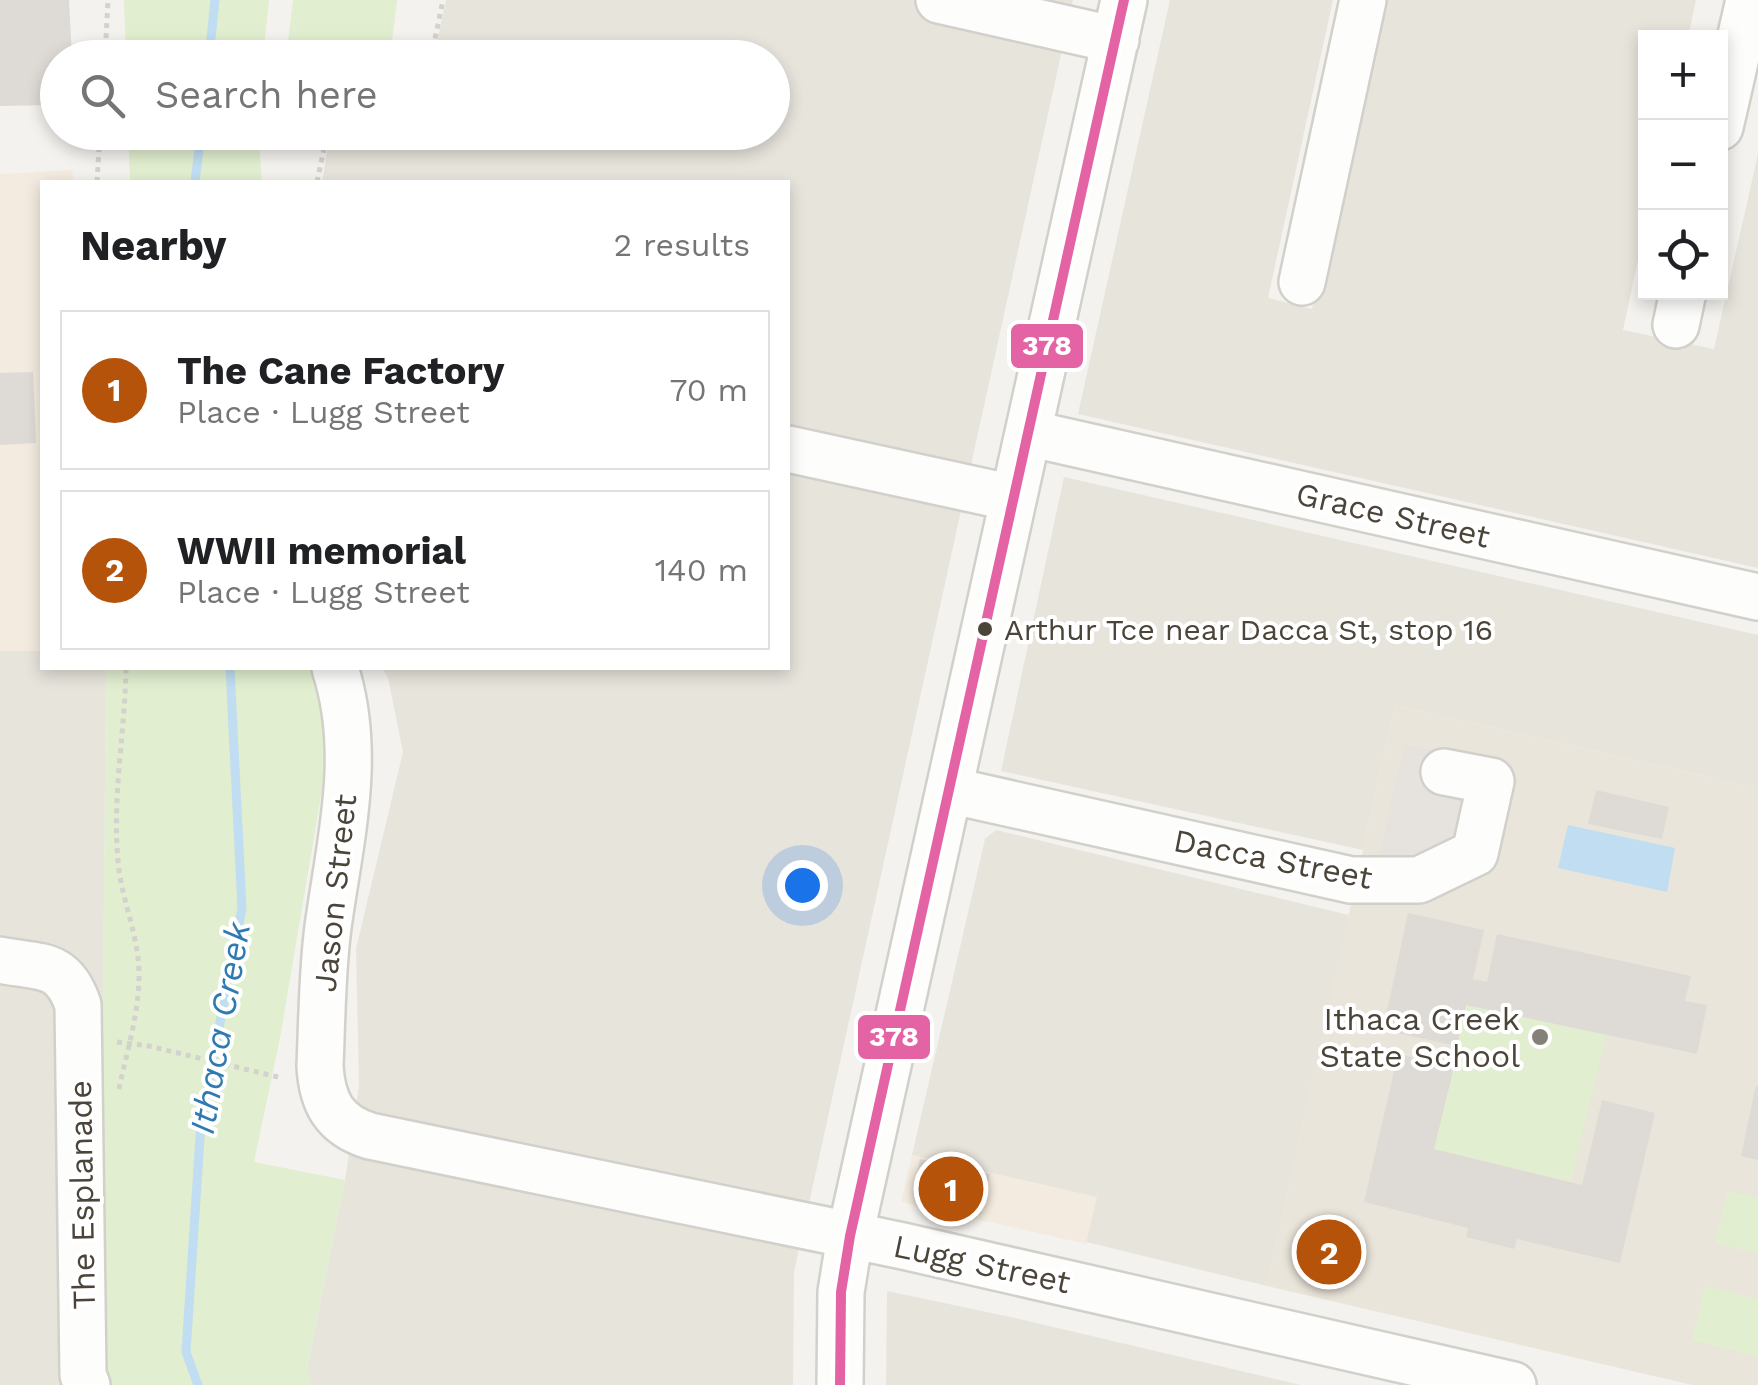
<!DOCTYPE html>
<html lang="en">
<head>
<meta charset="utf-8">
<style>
	body { margin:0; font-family:"Work Sans",sans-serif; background:#f2f2f2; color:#202124 }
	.controls { position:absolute; right:30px; top:30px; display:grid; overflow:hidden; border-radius:0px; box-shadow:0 5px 15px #0003 }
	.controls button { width:90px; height:90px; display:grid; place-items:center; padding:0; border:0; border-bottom:2px solid #e0e0e0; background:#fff; color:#202124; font:50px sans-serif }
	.you { position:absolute; left:802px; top:885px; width:35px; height:35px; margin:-25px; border:8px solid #fff; border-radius:50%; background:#1a73e8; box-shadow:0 0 0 15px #1a73e833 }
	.badge { display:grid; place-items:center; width:65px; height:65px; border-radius:50%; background:#b45309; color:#fff; font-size:32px; font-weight:700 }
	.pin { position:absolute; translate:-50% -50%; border:5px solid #fff; box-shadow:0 2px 10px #0006 }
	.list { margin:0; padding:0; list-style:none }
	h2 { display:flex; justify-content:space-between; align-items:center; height:130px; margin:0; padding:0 40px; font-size:42px }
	h2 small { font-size:32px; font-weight:400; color:#757577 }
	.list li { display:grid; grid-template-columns:65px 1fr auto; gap:30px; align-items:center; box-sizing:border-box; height:160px; margin:0 20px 20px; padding:0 20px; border:2px solid #e0e0e0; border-radius:0px }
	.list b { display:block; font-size:38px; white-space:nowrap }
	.list p { margin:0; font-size:32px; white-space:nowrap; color:#757577 }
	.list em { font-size:32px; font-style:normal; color:#757577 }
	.icon { flex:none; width:55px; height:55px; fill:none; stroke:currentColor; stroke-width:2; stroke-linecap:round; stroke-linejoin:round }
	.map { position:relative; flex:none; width:1758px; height:1385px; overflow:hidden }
	.search { position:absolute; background:#fff; box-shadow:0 5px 15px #0003; left:40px; top:40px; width:750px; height:110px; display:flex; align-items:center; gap:25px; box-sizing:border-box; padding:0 35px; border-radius:55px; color:#757577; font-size:38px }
	.panel { position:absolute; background:#fff; box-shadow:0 5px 15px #0003; left:40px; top:180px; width:750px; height:490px; border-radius:0px }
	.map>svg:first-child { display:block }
	.residential { fill:#e7e4dc }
	.commercial { fill:#f3ebdf }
	.education { fill:#eae5da }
	.green { fill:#e1eecf }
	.parking { fill:#e6e3df }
	.water { fill:#c0ddf1 }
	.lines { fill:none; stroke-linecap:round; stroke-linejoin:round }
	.stream { stroke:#c0ddf1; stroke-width:9 }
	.building { fill:#dedbd6 }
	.minor-casing { stroke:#d2d0cb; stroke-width:50 }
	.path { stroke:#d3d2cc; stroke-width:5; stroke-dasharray:5 5; stroke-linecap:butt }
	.minor { stroke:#fdfdfc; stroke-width:45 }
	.bus-1-casing { stroke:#fff; stroke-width:18 }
	.bus-1 { stroke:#e463a4; stroke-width:10 }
	.bus-dot { fill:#4b4439; stroke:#fff; stroke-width:4 }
	.poi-dot { fill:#868178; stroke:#fff; stroke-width:4 }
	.labels { text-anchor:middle; stroke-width:8; stroke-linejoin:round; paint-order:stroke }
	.bus-label { font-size:30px; fill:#4b4439; stroke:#fff; text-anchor:start }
	.street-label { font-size:32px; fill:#4b4439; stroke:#fff }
	.poi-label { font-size:32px; fill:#4b4439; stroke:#fff; text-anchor:end }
	.water-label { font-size:35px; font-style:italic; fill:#2e7ab2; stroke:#fff }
	.line-badge { stroke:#fff; stroke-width:4 }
	.badge-label { font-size:28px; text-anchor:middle; font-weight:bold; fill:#fff }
</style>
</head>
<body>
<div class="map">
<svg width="1758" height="1385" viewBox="0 0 1758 1385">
	<rect width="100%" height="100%" fill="#f4f2ee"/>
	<path class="residential" d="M446,0H1073L794,1272L793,1385H311L307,1368L345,1180L359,1085L356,949L403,752L388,678L382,668H788V182H322L328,146L392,132H772V58L434,57Z
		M1170,0H1333L1268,298L1312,309L1381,0H1696L1688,37L1646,38L1645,227L1623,330L1714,349L1758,154V568L1078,414Z
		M1064,477L1758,635V788L1395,705L1363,850L1001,771Z
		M0,651H42V668H106L100,1343L110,1385H0Z
		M996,830L1349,915L1267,1286L1082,1241L1096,1197L912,1155L985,839Z
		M887,1291L1006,1316L1301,1385H886Z"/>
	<path class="commercial" d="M72,170L74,182H42V651H0V174Z
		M912,1155L1097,1197L1086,1244L901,1202Z"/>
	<path class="education" d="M1395,705L1758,788V1385H1692L1267,1286Z"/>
	<path class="green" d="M124,0H269L263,57H126Z
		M293,0H397L390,57H286Z
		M128,133H258L262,182H130Z
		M106,668H314L330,743L280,1038L254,1162L345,1180L307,1367L311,1385H110L100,1343Z
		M1466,1005L1606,1035L1571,1182L1434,1149Z
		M1728,1191L1758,1198V1254L1715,1243Z
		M1705,1286L1758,1299V1357L1692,1340Z"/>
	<path class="parking" d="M1404,744L1504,765L1476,879L1453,874L1370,897Z"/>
	<path class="water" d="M1568,825L1675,848L1667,892L1558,868Z"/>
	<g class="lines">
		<path class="stream" d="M209,58L215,0
			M195,182L201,132
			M198,1385L186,1352L201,1122L242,908L230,668"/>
	</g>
	<path class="building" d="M0,0H69L72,58H58V105L0,106Z
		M33,372L36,443L0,445V373Z
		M1596,790L1669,807L1662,839L1588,824Z
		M1408,913L1484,930L1473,979L1487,982L1497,934L1691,976L1685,1001L1707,1005L1697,1054L1466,1005L1457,1046L1383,1030Z
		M1398,1054L1454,1067L1434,1149L1582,1185L1602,1100L1655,1113L1620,1263L1517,1239L1514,1249L1466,1237L1468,1228L1364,1202Z
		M1756,1085L1758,1086V1160L1741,1156Z
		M920,1159L990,1174L981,1214L920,1201L914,1192Z"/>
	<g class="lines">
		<defs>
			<path id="minor" d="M939,0L1116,40
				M1720,127L1749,0
				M1302,282L1363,0
				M1676,325L1683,292
				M1028,433L1758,597
				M788,449L1013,498
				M335,668C363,754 340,840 328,927C322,973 322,1020 320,1066C322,1102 334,1125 370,1136L903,1246L1513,1385
				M949,790L1351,880H1419L1475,853L1491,781L1444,772
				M0,960C41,968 63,961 78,1005L83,1375L87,1385
				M840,1385L841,1292L850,1236L1124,0"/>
		</defs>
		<use href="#minor" class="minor-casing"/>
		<path class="path" d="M105,58L108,0
			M431,58L443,0
			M97,182L100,132
			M317,182L325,144L345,132
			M117,1042L149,1046L282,1078
			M119,1089C127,1051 139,1013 139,975C139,935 121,899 118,861C112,796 125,732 126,668"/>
		<use href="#minor" class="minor"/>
		<defs>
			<path id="bus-1" d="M840,1385L841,1292L850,1236L1124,0"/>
		</defs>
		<use href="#bus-1" class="bus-1-casing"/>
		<use href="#bus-1" class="bus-1"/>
	</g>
	<circle class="bus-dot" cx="985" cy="629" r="9"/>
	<circle class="poi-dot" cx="1540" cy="1037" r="10"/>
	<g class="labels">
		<g class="bus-label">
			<text x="1004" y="640">Arthur Tce near Dacca St, stop 16</text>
		</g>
		<g class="street-label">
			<text transform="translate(1393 515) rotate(13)" y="11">Grace Street</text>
			<text transform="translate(1273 859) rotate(11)" y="11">Dacca Street</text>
			<text transform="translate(335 893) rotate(-84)" y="11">Jason Street</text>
			<text transform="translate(82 1195) rotate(-91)" y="11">The Esplanade</text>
			<text transform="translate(982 1264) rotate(12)" y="11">Lugg Street</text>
		</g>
		<g class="poi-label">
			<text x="1520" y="1030">Ithaca Creek<tspan x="1520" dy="37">State School</tspan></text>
		</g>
		<g class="water-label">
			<text transform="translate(220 1028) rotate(-80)" y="12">Ithaca Creek</text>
		</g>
	</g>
	<g class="line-badge">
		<rect x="1009" y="322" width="76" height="48" rx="10" fill="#e463a4"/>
		<rect x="856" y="1013" width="76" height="48" rx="10" fill="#e463a4"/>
	</g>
	<g class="badge-label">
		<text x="1047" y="355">378</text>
		<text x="894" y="1046">378</text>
	</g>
</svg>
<div class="controls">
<button>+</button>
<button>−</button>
<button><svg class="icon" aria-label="locate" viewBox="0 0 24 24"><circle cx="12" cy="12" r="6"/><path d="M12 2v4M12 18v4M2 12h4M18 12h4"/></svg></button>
</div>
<div class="you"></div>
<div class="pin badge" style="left:951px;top:1189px">1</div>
<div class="pin badge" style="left:1329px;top:1252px">2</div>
<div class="search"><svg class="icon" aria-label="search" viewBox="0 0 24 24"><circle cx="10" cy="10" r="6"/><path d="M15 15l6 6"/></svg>Search here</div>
<section class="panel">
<h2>Nearby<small>2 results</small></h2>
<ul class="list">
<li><span class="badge">1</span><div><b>The Cane Factory</b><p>Place · Lugg Street</p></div><em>70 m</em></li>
<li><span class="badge">2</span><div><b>WWII memorial</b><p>Place · Lugg Street</p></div><em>140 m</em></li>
</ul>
</section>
</div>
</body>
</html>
